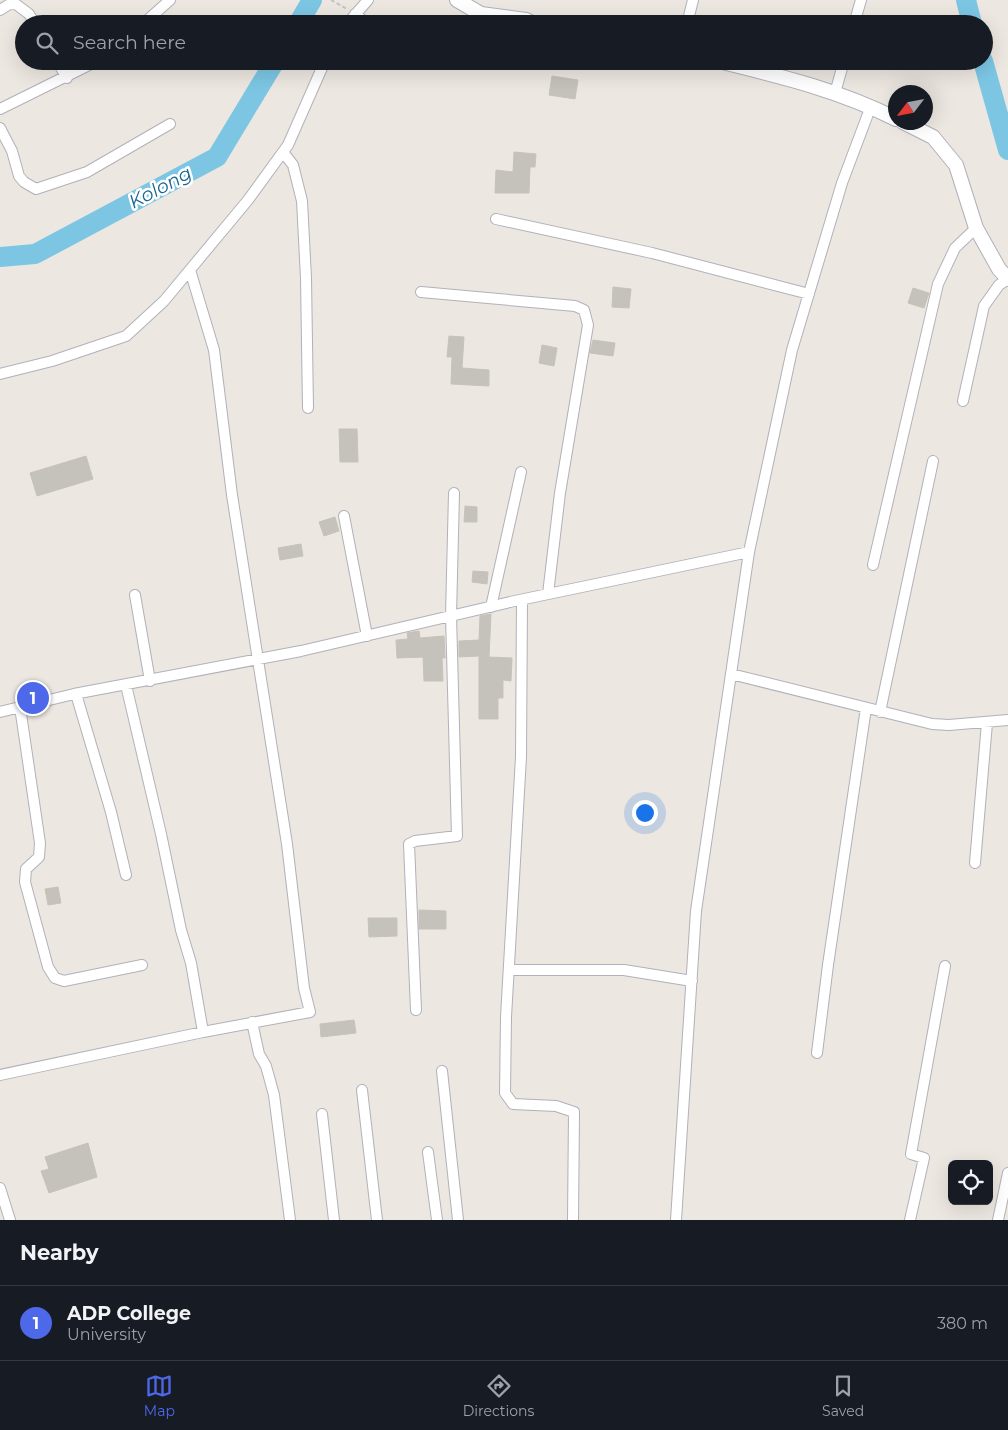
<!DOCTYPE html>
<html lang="en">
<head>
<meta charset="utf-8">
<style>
	body { margin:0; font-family:Montserrat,sans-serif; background:#20242c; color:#f1f3f6 }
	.controls { position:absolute; right:15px; bottom:15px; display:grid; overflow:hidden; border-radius:8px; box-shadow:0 5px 20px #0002 }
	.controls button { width:45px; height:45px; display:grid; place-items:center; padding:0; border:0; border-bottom:1px solid #363941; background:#171b24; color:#f1f3f6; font:25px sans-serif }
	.compass { position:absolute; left:888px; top:85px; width:45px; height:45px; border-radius:50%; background:#171b24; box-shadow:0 5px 20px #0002; rotate:238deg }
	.you { position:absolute; left:644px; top:812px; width:18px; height:18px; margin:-12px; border:4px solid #fff; border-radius:50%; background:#1a73e8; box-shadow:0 0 0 8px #1a73e833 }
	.badge { display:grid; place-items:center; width:32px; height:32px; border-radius:50%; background:#4e68ea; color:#fff; font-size:16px; font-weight:700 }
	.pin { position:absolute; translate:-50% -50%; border:2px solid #fff; box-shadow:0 1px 5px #0006 }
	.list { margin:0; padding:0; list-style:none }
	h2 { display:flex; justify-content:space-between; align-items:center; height:65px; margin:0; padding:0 20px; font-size:21px }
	h2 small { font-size:16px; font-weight:400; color:#9ea1a6 }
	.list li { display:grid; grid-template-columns:32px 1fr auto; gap:15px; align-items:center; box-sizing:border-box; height:75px; padding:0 20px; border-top:1px solid #363941 }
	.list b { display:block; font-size:19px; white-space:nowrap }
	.list p { margin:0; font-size:16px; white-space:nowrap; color:#9ea1a6 }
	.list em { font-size:16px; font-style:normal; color:#9ea1a6 }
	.icon { flex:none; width:28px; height:28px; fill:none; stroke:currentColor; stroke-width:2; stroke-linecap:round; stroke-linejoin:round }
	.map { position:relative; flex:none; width:1008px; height:1220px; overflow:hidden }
	.search { position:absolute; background:#171b24; box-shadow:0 5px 20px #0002; left:15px; right:15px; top:15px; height:55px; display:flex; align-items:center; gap:12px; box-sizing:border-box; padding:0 18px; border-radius:28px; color:#9ea1a6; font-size:19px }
	.sheet { height:140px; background:#171b24 }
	nav { display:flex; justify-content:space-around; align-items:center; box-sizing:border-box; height:70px; border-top:1px solid #363941; background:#171b24; font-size:14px; color:#9ea1a6 }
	nav a { display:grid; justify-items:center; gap:2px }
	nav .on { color:#4e68ea }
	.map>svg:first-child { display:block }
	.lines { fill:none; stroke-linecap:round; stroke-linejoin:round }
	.river { stroke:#7cc6e4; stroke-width:20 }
	.building { fill:#c5c1bb; stroke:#c8c3b9 }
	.street-casing { stroke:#b0b1bb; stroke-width:12 }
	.secondary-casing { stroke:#b0b1bb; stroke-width:16 }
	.path { stroke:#c4c4c4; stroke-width:2; stroke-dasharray:4 2.5; stroke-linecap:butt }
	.street { stroke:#fff; stroke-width:10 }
	.secondary { stroke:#fff; stroke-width:14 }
	.labels { text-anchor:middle; stroke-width:5; stroke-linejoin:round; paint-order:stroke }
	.water-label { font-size:19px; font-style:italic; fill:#1a6692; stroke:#fff }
</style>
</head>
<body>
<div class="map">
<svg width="1008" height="1220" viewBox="0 0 1008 1220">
	<rect width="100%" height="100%" fill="#ece7e0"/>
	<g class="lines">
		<path class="river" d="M966,0L972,24
			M298,24L312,0
			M983,61L1008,150
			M0,257L35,254L217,157L275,61"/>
	</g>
	<path class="building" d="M552,76L578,80L575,99L549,95Z
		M514,152L536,154L535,167H530L529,193H495L496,170L513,172Z
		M613,287L631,289L629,308L612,307Z
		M913,288L929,293L924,308L908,303Z
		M449,336L464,337L462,368L489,370V386L451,384L452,357H447Z
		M593,340L615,343L613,356L590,353Z
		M542,345L557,348L554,366L539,363Z
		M339,429H357L358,462H340Z
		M86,456L93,479L37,496L30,473Z
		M465,506L477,507V522H464Z
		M335,517L339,531L324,536L319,522Z
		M301,544L303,556L280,560L278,548Z
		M473,571L488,572L487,584L472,582Z
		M491,614L489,657L512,658L511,681L503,680V698H498V719H479V656L459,657V641L479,640L480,616Z
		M419,631L420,638L444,636L445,658H442L443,681H424L423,657L397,658L396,640L408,639L407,633Z
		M58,887L61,903L48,905L45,889Z
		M419,910L446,911V929H419Z
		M368,918H397V936L369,937Z
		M354,1020L356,1033L321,1037L320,1024Z
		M88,1143L97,1177L49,1193L41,1171L49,1169L45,1157Z"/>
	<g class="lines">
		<defs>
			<path id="street" d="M0,10L13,2L29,14L35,24
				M355,14L365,22L409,24
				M143,24L170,0
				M347,24L368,0
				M687,24L693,0
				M854,24L861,0
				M57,61L67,78
				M835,93L844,61
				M0,109L97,61
				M0,128L12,151L19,176L24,182L36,189L87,172L170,124
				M283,152L293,165L302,201L306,278L308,408
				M496,219L652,253L809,294
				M421,292L575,306L584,310L588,325L560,493L548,594
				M0,374L52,361L126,336L164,301L248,200L288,145L325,61
				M963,401L984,306L999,285L1008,279
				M344,516L367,636
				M873,565L938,284L955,248L976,228
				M135,595L150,681
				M522,600L521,757L506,1017L505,1093L513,1104L556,1106L574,1112L573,1220
				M491,607L521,472
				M731,674L932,724L949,725L1008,720
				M126,685L161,834L181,930L191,963L203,1032
				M76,694L111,812L126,875
				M20,707L40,843L39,857L26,869L25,882L48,967L55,978L64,981L142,965
				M0,712L74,694L301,651L510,602L749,552
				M880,712L933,461
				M975,863L987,723
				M509,970H624L692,981
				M416,1010L409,844L415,841L457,836L451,616L454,493
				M252,1022L259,1054L266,1066L274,1095L290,1220
				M817,1053L828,965L866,708
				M442,1071L458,1220
				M0,1075L203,1032L310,1012L304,988L287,844L232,495L214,350L190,270
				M362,1090L377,1220
				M322,1114L334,1220
				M428,1152L437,1220
				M0,1188L10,1220
				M676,1220L696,911L749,552L792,350L842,183L871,106
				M910,1220L924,1158L911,1154L945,966
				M998,1220L1008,1173"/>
			<path id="secondary" d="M457,0L481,14L526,20L534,24
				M718,61C779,76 839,90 896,119
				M903,122L933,137L956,165L976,228L999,269L1008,279"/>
		</defs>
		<use href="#street" class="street-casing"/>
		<use href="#secondary" class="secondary-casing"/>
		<path class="path" d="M331,0L347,9"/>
		<use href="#street" class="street"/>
		<use href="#secondary" class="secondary"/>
	</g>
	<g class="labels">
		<g class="water-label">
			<text transform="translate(160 187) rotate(-28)" y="7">Kolong</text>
		</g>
	</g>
</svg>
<div class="controls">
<button><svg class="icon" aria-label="locate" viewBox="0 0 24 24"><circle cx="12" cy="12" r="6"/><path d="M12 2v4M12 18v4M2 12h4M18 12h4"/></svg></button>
</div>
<svg class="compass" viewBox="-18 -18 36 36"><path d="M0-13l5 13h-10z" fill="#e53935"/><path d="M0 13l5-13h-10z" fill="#9ea1a6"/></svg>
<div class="you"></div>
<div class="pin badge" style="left:33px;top:698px">1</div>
<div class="search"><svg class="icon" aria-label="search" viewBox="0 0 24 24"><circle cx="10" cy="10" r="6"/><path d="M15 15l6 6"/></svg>Search here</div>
</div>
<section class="sheet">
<h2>Nearby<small></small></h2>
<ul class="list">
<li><span class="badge">1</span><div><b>ADP College</b><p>University</p></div><em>380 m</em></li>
</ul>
</section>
<nav>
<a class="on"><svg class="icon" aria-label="map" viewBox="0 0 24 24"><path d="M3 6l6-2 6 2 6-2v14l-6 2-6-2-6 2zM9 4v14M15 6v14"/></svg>Map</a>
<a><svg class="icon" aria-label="directions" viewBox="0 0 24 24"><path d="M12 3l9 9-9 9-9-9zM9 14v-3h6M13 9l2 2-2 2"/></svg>Directions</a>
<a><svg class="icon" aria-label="saved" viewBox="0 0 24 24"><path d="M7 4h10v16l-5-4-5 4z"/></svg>Saved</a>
</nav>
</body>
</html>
